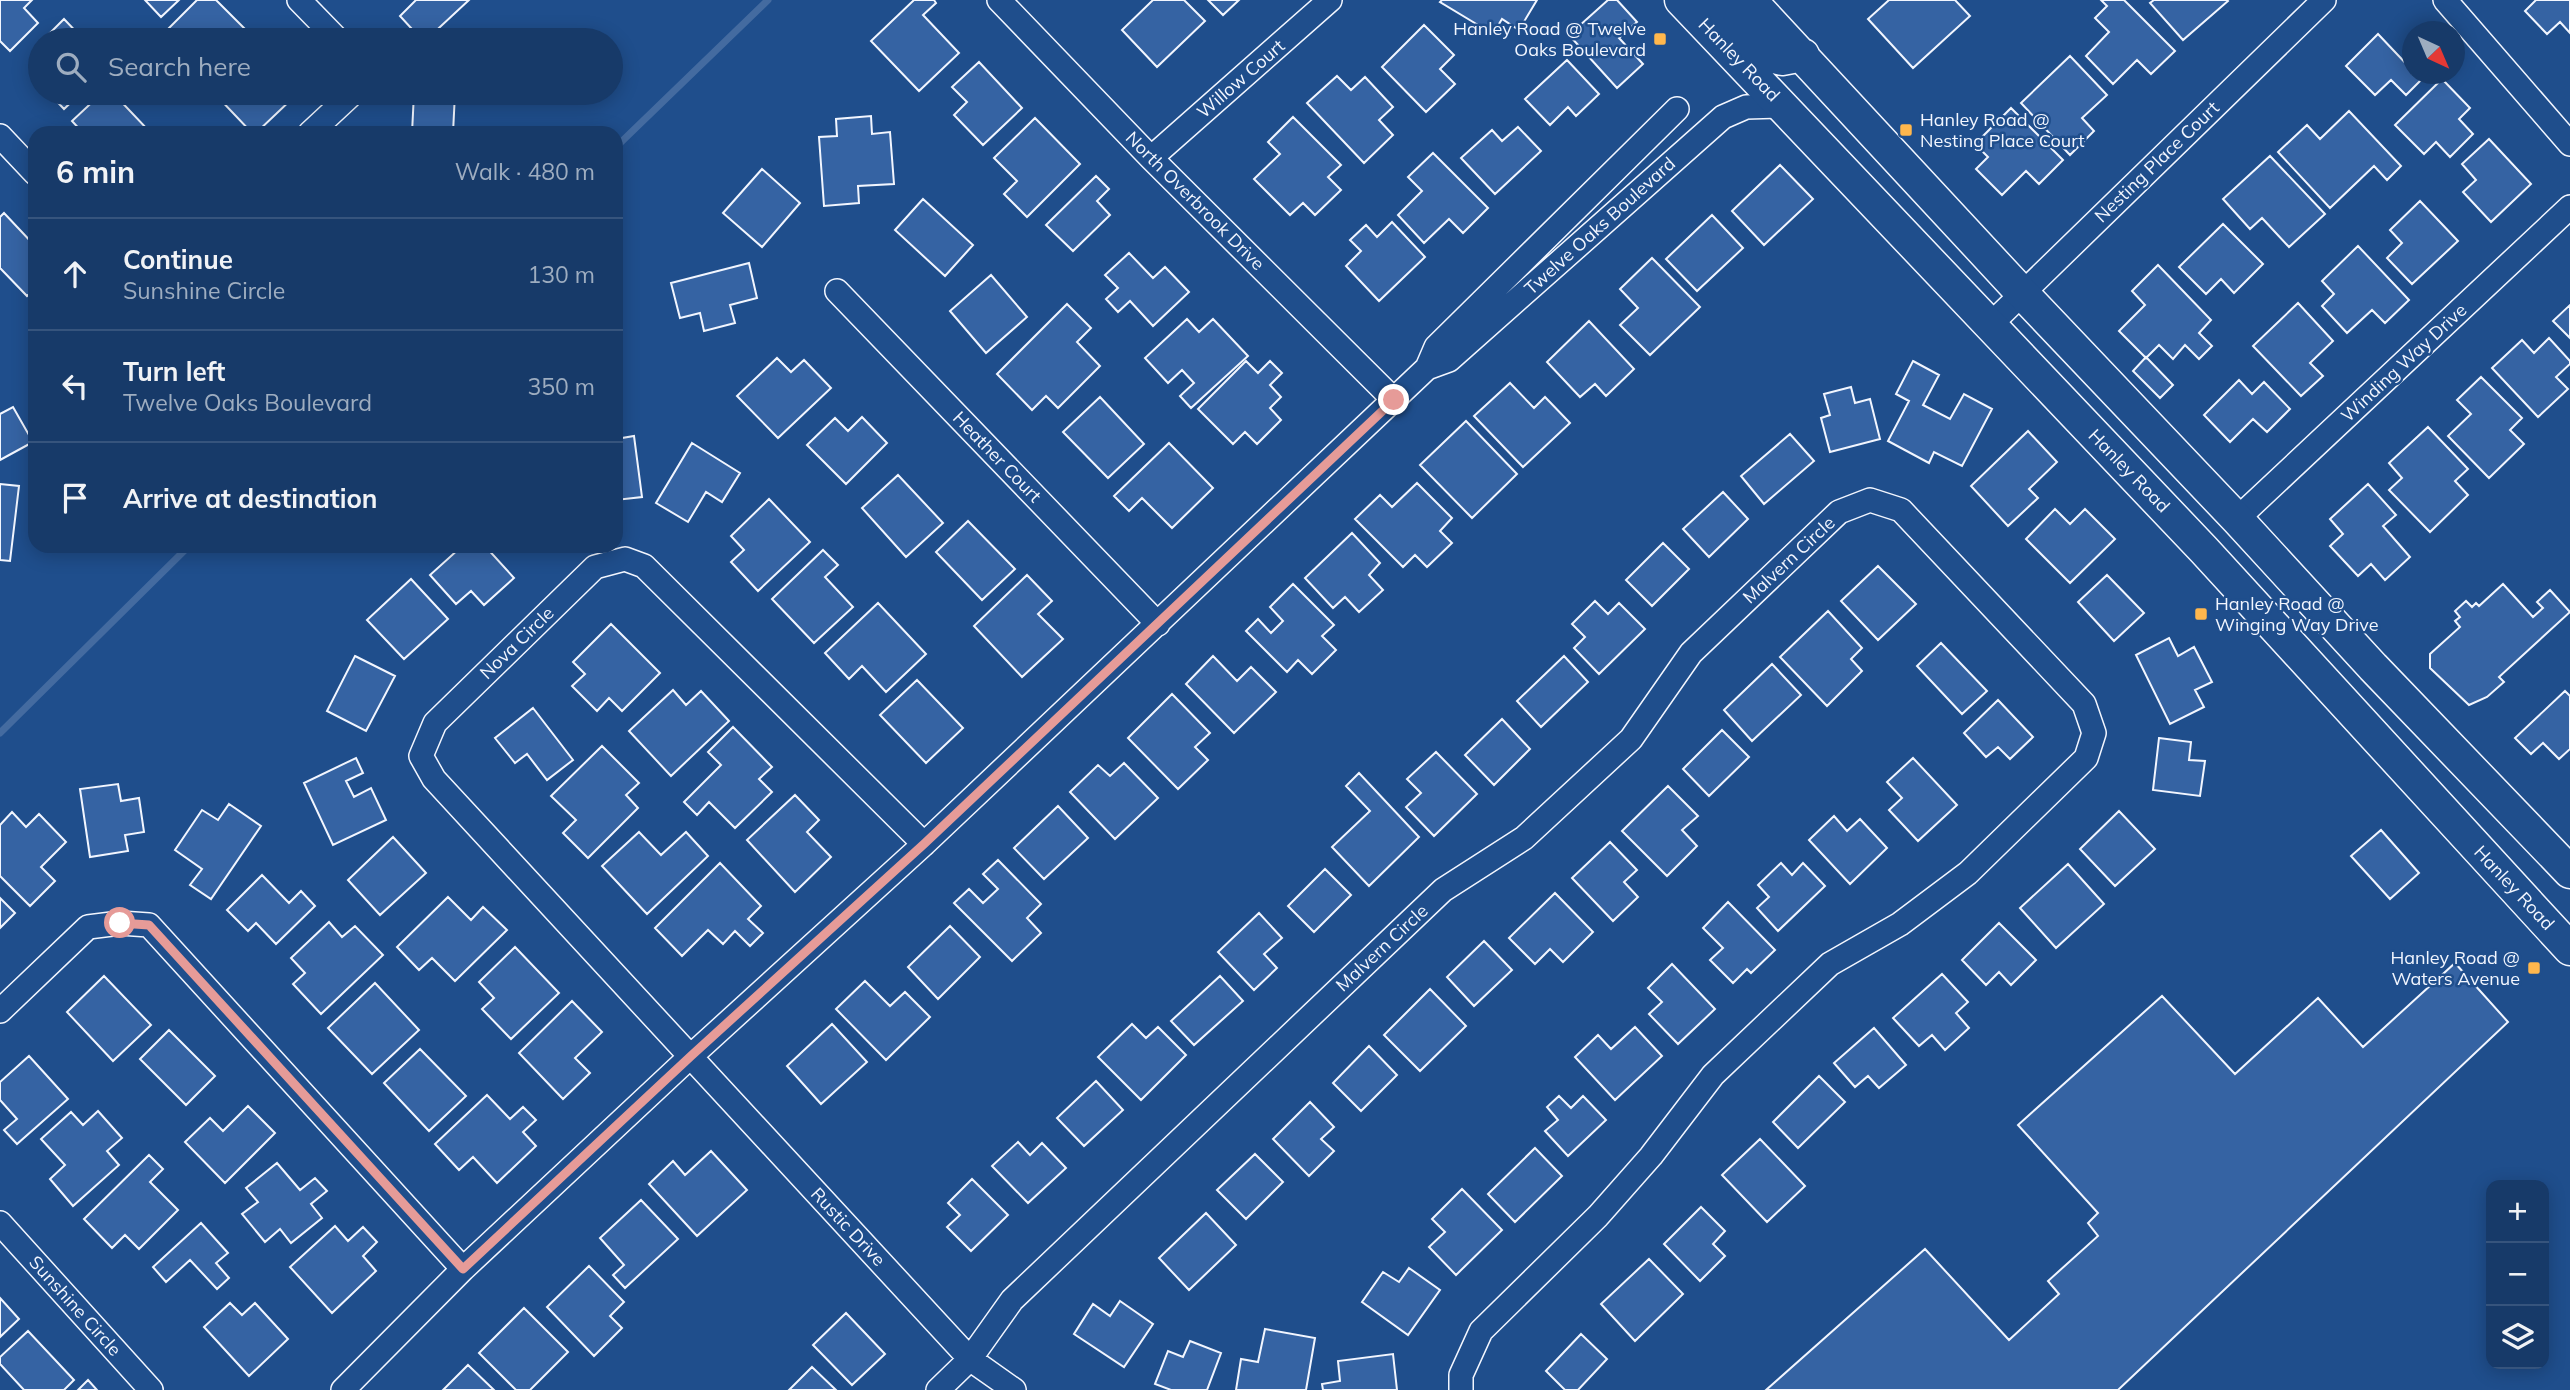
<!DOCTYPE html>
<html lang="en">
<head>
<meta charset="utf-8">
<style>
	body { margin:0; font-family:Mulish,sans-serif; background:#20416f; color:#f1f3f6 }
	.controls { position:absolute; right:21px; bottom:21px; display:grid; overflow:hidden; border-radius:14px; box-shadow:0 4px 18px #0003 }
	.controls button { width:63px; height:63px; display:grid; place-items:center; padding:0; border:0; border-bottom:2px solid #36547d; background:#173a69; color:#f1f3f6; font:35px sans-serif }
	.compass { position:absolute; left:2402px; top:21px; width:63px; height:63px; border-radius:50%; background:#173a69; box-shadow:0 4px 18px #0003; rotate:136deg }
	.stop { position:absolute; width:21px; height:21px; margin:-16px; border:5px solid #e69b98; border-radius:50%; background:#fff }
	.stop.end { background:#e69b98; border-color:#fff; box-shadow:0 2px 7px #0008 }
	.list { margin:0; padding:0; list-style:none }
	h2 { display:flex; justify-content:space-between; align-items:center; height:91px; margin:0; padding:0 28px; font-size:30px }
	h2 small { font-size:23px; font-weight:400; color:#9eadc0 }
	.list li { display:grid; grid-template-columns:46px 1fr auto; gap:21px; align-items:center; box-sizing:border-box; height:112px; padding:0 28px; border-top:2px solid #36547d }
	.list b { display:block; font-size:26px; white-space:nowrap }
	.list p { margin:0; font-size:23px; white-space:nowrap; color:#9eadc0 }
	.list em { font-size:23px; font-style:normal; color:#9eadc0 }
	.icon { flex:none; width:38px; height:38px; fill:none; stroke:currentColor; stroke-width:2; stroke-linecap:round; stroke-linejoin:round }
	.map { position:relative; flex:none; width:2570px; height:1390px; overflow:hidden }
	.search { position:absolute; background:#173a69; box-shadow:0 4px 18px #0003; left:28px; top:28px; width:595px; height:77px; display:flex; align-items:center; gap:18px; box-sizing:border-box; padding:0 24px; border-radius:38px; color:#9eadc0; font-size:26px }
	.panel { position:absolute; background:#173a69; box-shadow:0 4px 18px #0003; left:28px; top:126px; width:595px; height:427px; border-radius:21px }
	.map>svg:first-child { display:block }
	.lines { fill:none; stroke-linecap:round; stroke-linejoin:round }
	.stream { stroke:#446ba0; stroke-width:7 }
	.building { fill:#3563a3; stroke:#f2f6ff; stroke-width:2 }
	.street-casing { stroke:#f2f6ff; stroke-width:26 }
	.secondary-casing { stroke:#f2f6ff; stroke-width:35 }
	.street { stroke:#1f4e8c; stroke-width:23 }
	.secondary { stroke:#1f4e8c; stroke-width:32 }
	.route { stroke:#e69b98; stroke-width:9 }
	.poi-dot { fill:#ffb74d; stroke:#1f4e8c; stroke-width:2.5 }
	.labels { text-anchor:middle; stroke-width:5; stroke-linejoin:round; paint-order:stroke }
	.poi-label { font-size:18px; fill:#f2f6ff; stroke:#1f4e8c; text-anchor:end }
	.street-label { font-size:18px; fill:#f2f6ff; stroke:#1f4e8c }
</style>
</head>
<body>
<div class="map">
<svg width="2570" height="1390" viewBox="0 0 2570 1390">
	<rect width="100%" height="100%" fill="#1f4e8c"/>
	<g class="lines">
		<path class="stream" d="M616,147L768,0
			M0,733L189,546"/>
	</g>
	<path class="building" d="M0,0H32L24,8L38,23L10,51L0,41Z
		M145,0H179L161,17Z
		M197,0H216L252,36L248,40H177L167,30Z
		M416,0H469L426,40H422L400,16Z
		M914,0H934L936,3L923,15L959,53L919,91L871,41Z
		M1153,0H1184L1205,21L1157,67L1122,30Z
		M1208,0H1239L1223,15Z
		M1442,0H1537L1519,30L1502,19L1493,34L1440,2Z
		M1608,0H1617L1637,22L1619,38L1643,64L1617,88L1569,35Z
		M1889,0H1955L1970,16L1913,68L1868,19Z
		M2101,0H2124L2175,51L2151,74L2137,60L2113,84L2086,56L2109,32L2095,18L2107,6Z
		M2154,0H2227L2228,1L2183,40L2150,3Z
		M2536,0H2570V33L2560,22L2547,34L2525,11Z
		M64,19L84,40H43Z
		M1424,25L1454,55L1440,69L1455,84L1426,112L1382,67Z
		M2378,34L2412,70V74H2416L2422,79L2406,95L2391,80L2375,95L2346,66Z
		M2070,56L2107,95L2082,118L2094,131L2070,155L2021,103Z
		M1567,60L1599,94L1576,116L1568,107L1550,125L1525,99Z
		M979,62L1022,108L983,145L954,115L967,102L952,87Z
		M1337,76L1351,90L1365,77L1393,107L1379,120L1393,135L1364,163L1307,103Z
		M2442,79L2470,108L2459,119L2473,134L2450,157L2436,142L2424,154L2395,125Z
		M49,93H81L64,109Z
		M102,93H113L150,132L83,133L72,121Z
		M214,93H292L295,96L256,133H252Z
		M414,93H455L453,133H412Z
		M2011,108L2063,160L2039,184L2026,171L2002,195L1976,169L1988,157L1975,144Z
		M2349,111L2401,166L2387,180L2374,166L2330,208L2278,152L2307,125L2320,139Z
		M871,116L872,134L890,132L894,184L858,186L859,203L824,206L819,137L837,136L836,119Z
		M1293,117L1341,165L1328,177L1341,190L1315,215L1303,203L1290,215L1254,179L1280,154L1268,142Z
		M1035,118L1080,164L1027,217L1004,194L1017,181L994,158Z
		M1518,127L1541,151L1495,194L1461,158L1492,130L1502,141Z
		M2489,139L2531,184L2491,222L2463,192L2476,180L2462,164Z
		M1433,153L1488,208L1463,233L1449,219L1424,243L1398,215L1422,191L1408,177Z
		M2270,156L2325,214L2289,247L2262,218L2250,229L2223,199Z
		M1780,165L1813,199L1764,245L1732,211Z
		M762,169L800,203L762,247L723,213Z
		M1096,176L1109,189L1097,201L1110,215L1073,251L1046,225Z
		M923,199L973,245L945,276L895,230Z
		M2420,201L2458,241L2412,284L2387,258L2402,243L2390,230Z
		M4,213L35,246V289L27,296L0,268V217Z
		M1712,215L1743,248L1697,291L1666,259Z
		M1392,222L1425,257L1379,301L1346,266L1361,251L1350,240L1366,225L1377,237Z
		M2223,224L2263,264L2234,293L2221,279L2206,294L2179,267Z
		M2358,246L2409,300L2385,323L2372,310L2347,333L2322,306L2334,294L2322,281Z
		M1129,253L1153,278L1165,267L1189,292L1153,326L1130,301L1118,312L1106,299L1118,288L1105,275Z
		M1652,258L1700,307L1650,355L1620,325L1638,308L1620,289Z
		M749,263L757,298L730,305L735,323L704,331L700,313L680,318L671,283Z
		M2158,265L2211,320L2199,333L2212,346L2199,359L2185,345L2173,359L2159,345L2146,358L2119,331L2145,305L2132,291Z
		M991,275L1027,317L986,353L950,311Z
		M2298,303L2333,341L2310,363L2323,376L2301,396L2253,346Z
		M1067,304L1091,328L1077,342L1100,366L1058,408L1046,396L1032,410L997,374Z
		M2570,305V338L2553,321Z
		M1187,319L1199,332L1213,319L1248,356L1191,408L1180,396L1194,383L1182,370L1168,383L1145,358Z
		M1589,321L1634,369L1606,396L1595,384L1580,397L1547,362Z
		M2549,338L2570,361V364L2556,377L2568,389L2538,417L2492,368L2522,340L2534,353Z
		M2146,357L2173,385L2160,398L2133,371Z
		M777,358L791,372L804,360L831,388L778,438L737,396Z
		M1246,361L1258,373L1270,361L1282,373L1270,385L1281,397L1270,408L1281,420L1257,444L1245,432L1233,444L1198,409Z
		M1913,361L1939,375L1923,405L1950,419L1964,394L1992,409L1962,466L1934,452L1929,463L1888,441L1909,401L1896,394Z
		M2481,377L2522,418L2510,430L2524,444L2489,478L2448,436L2471,414L2457,400Z
		M2239,380L2252,394L2264,382L2290,409L2267,432L2253,419L2230,442L2204,415Z
		M1510,383L1534,408L1545,397L1570,423L1523,467L1474,416Z
		M1851,387L1855,403L1870,399L1880,439L1830,452L1821,418L1830,415L1824,394Z
		M1100,397L1144,444L1108,478L1063,432Z
		M13,407L33,442L0,460V414Z
		M862,417L887,443L846,484L807,445L835,418L848,431Z
		M1466,421L1517,474L1472,518L1420,465Z
		M2428,427L2468,469L2455,481L2468,495L2430,532L2389,490L2402,478L2389,463Z
		M2028,431L2057,462L2029,489L2038,498L2008,526L1971,486Z
		M1790,434L1814,461L1764,504L1741,476Z
		M616,436V439L634,436L642,497L616,500Z
		M692,443L740,473L722,502L706,492L688,522L656,503Z
		M1169,443L1213,488L1172,528L1142,498L1129,511L1114,496Z
		M898,475L943,523L906,557L862,508Z
		M1417,483L1452,518L1440,531L1452,543L1427,567L1415,555L1403,567L1355,519L1380,495L1392,507Z
		M0,484L19,486L10,561L0,560Z
		M2368,484L2396,515L2383,526L2410,557L2385,580L2371,564L2358,576L2330,546L2343,534L2330,519Z
		M1723,492L1748,519L1709,557L1683,529Z
		M769,499L810,542L758,591L731,562L744,550L731,536Z
		M2055,509L2070,524L2085,509L2115,539L2070,583L2026,539Z
		M968,521L1015,569L982,600L936,552Z
		M1352,533L1380,563L1369,575L1383,590L1359,612L1345,597L1333,608L1305,578Z
		M1663,543L1689,569L1652,606L1626,580Z
		M458,546H485L514,578L484,605L471,591L456,604L430,575L460,548Z
		M823,550L838,565L825,577L853,607L814,643L772,599Z
		M1878,566L1916,604L1878,640L1841,601Z
		M1027,575L1052,601L1038,614L1063,639L1022,677L974,626Z
		M2107,575L2144,613L2114,641L2078,602Z
		M411,579L448,619L404,659L367,620Z
		M1293,584L1334,625L1322,636L1336,650L1312,674L1298,660L1287,672L1246,631L1258,619L1271,633L1283,621L1270,607Z
		M2503,584L2533,617L2543,608L2537,602L2550,590L2570,612L2499,677L2504,682L2487,697L2469,705L2430,668V654L2460,627L2455,621L2460,617L2455,611L2466,601L2472,607L2476,603L2479,606Z
		M1595,601L1608,614L1619,603L1645,629L1599,674L1574,648L1585,637L1572,624Z
		M878,603L926,654L886,692L862,666L849,679L825,653Z
		M1828,611L1862,648L1851,659L1862,671L1827,706L1780,657Z
		M611,624L660,673L622,711L609,698L597,711L572,686L585,674L573,662Z
		M2169,638L2178,656L2194,647L2212,682L2195,690L2204,707L2170,724L2136,655Z
		M1941,643L1987,691L1962,714L1917,666Z
		M355,656L395,676L366,731L327,711Z
		M1213,656L1237,681L1251,667L1276,692L1234,733L1186,684Z
		M1564,656L1588,682L1541,727L1517,701Z
		M1772,664L1801,695L1752,741L1724,710Z
		M917,680L963,728L926,763L880,715Z
		M673,690L686,705L701,691L729,721L671,776L629,731Z
		M2565,691L2570,696V749L2559,759L2543,743L2531,754L2515,738Z
		M1172,694L1210,733L1195,747L1208,760L1178,789L1128,738Z
		M1998,700L2033,737L2010,759L1998,747L1986,757L1964,733Z
		M533,708L573,760L547,780L527,754L515,763L495,738Z
		M1502,719L1530,749L1494,785L1465,755Z
		M733,727L772,767L759,779L772,792L735,828L709,802L697,815L684,802L721,765L708,752Z
		M1722,730L1749,757L1709,796L1683,769Z
		M2159,738L2191,742L2189,760L2205,761L2200,796L2153,790Z
		M602,746L639,783L626,795L638,808L588,858L563,833L576,820L551,796Z
		M1436,752L1477,794L1434,836L1406,807L1421,793L1407,779Z
		M356,758L363,773L346,781L354,797L371,788L386,820L333,845L304,783Z
		M1913,758L1957,805L1918,841L1889,810L1902,798L1887,782Z
		M1124,763L1158,798L1115,839L1070,792L1098,765L1110,776Z
		M1359,773L1419,837L1369,886L1332,847L1370,811L1346,786Z
		M118,784L121,801L139,798L144,832L125,835L128,851L90,857L80,789Z
		M1668,786L1698,816L1682,830L1697,846L1667,876L1622,831Z
		M795,795L819,820L807,832L831,857L795,892L747,840Z
		M229,804L261,826L211,899L190,885L202,869L175,850L202,810L218,820Z
		M1058,806L1088,838L1044,879L1014,848Z
		M2119,811L2155,849L2115,886L2080,849Z
		M12,812L26,827L39,814L66,842L41,867L55,881L30,906L0,876V825Z
		M1834,816L1847,831L1860,819L1887,848L1850,884L1809,840Z
		M2381,830L2419,873L2390,899L2351,856Z
		M639,832L661,855L686,832L708,856L647,914L602,866Z
		M393,837L426,873L380,915L348,880Z
		M1610,842L1637,870L1624,882L1638,897L1613,921L1572,878Z
		M998,860L1041,904L1027,918L1041,933L1012,961L954,903L969,889L983,903L998,889L983,874Z
		M720,863L761,906L748,919L763,933L750,946L735,931L723,944L708,930L682,956L655,928Z
		M1781,863L1792,875L1803,863L1825,886L1778,931L1757,908L1769,897L1758,885Z
		M2068,864L2104,904L2056,948L2020,908Z
		M1325,869L1351,895L1314,932L1288,906Z
		M262,875L289,903L301,891L315,906L276,944L256,923L248,931L227,910Z
		M1555,893L1593,932L1563,962L1550,949L1535,964L1509,938Z
		M448,897L471,920L483,907L507,930L455,981L432,958L419,970L397,947Z
		M0,898L15,913L0,928Z
		M1728,902L1775,950L1751,973L1747,969L1733,983L1710,960L1723,948L1703,928Z
		M1259,913L1282,938L1264,954L1277,968L1254,990L1218,952Z
		M329,922L342,937L355,926L383,955L321,1014L293,984L305,973L291,958Z
		M1999,923L2036,960L2011,985L1999,972L1986,985L1962,960Z
		M950,926L980,957L938,999L908,967Z
		M1484,941L1512,970L1474,1006L1447,977Z
		M515,947L559,993L511,1039L482,1009L494,998L479,982Z
		M2455,963L2508,1022L2118,1390H1766L1925,1249L2009,1340L2059,1294L2048,1281L2098,1236L2088,1223L2098,1213L2018,1125L2162,996L2235,1074L2318,998L2363,1047Z
		M1672,964L1715,1009L1678,1044L1649,1014L1662,1002L1648,988Z
		M1942,974L1968,1002L1956,1013L1969,1028L1945,1050L1932,1035L1919,1046L1893,1018Z
		M104,976L151,1025L113,1061L67,1012Z
		M1220,976L1243,1001L1194,1045L1171,1021Z
		M865,981L890,1006L905,992L930,1017L886,1060L836,1009Z
		M375,983L419,1030L372,1074L328,1028Z
		M1430,989L1466,1026L1420,1071L1384,1035Z
		M572,1001L602,1032L575,1058L590,1073L563,1099L519,1053Z
		M832,1024L867,1062L821,1104L787,1066Z
		M1132,1024L1146,1038L1158,1027L1186,1055L1141,1100L1098,1057Z
		M1635,1027L1662,1056L1615,1100L1575,1057L1598,1035L1611,1049Z
		M1874,1028L1906,1065L1879,1088L1868,1076L1855,1087L1834,1063Z
		M169,1030L215,1076L186,1105L140,1059Z
		M1369,1046L1397,1075L1361,1111L1333,1083Z
		M420,1049L466,1096L429,1131L384,1083Z
		M29,1056L68,1099L17,1144L4,1130L17,1119L0,1100V1082Z
		M1819,1076L1845,1102L1798,1148L1773,1122Z
		M1096,1081L1123,1110L1084,1146L1057,1118Z
		M487,1095L510,1119L523,1107L536,1120L523,1132L536,1146L497,1183L473,1157L459,1170L435,1144Z
		M1559,1096L1571,1108L1583,1096L1606,1120L1568,1156L1545,1131L1558,1120L1547,1107Z
		M1310,1102L1334,1127L1321,1139L1334,1151L1309,1176L1273,1139Z
		M248,1106L275,1133L225,1183L185,1142L210,1118L223,1131Z
		M98,1111L122,1138L107,1151L119,1165L73,1206L50,1179L65,1165L41,1139L71,1112L83,1125Z
		M1760,1139L1805,1186L1767,1222L1722,1175Z
		M1018,1142L1030,1155L1042,1143L1066,1168L1028,1203L992,1166Z
		M1535,1148L1562,1176L1515,1222L1488,1194Z
		M711,1151L747,1190L697,1236L649,1184L673,1161L685,1175Z
		M1255,1154L1283,1182L1246,1219L1217,1190Z
		M149,1155L163,1169L150,1182L178,1210L139,1249L125,1235L112,1248L84,1219Z
		M277,1163L300,1190L315,1178L327,1191L311,1204L322,1218L291,1243L280,1229L265,1242L242,1214L258,1202L246,1188Z
		M972,1179L1008,1215L971,1251L947,1227L960,1215L948,1203Z
		M1462,1189L1502,1230L1456,1275L1429,1247L1445,1232L1432,1219Z
		M641,1200L678,1239L625,1288L613,1275L624,1265L600,1238Z
		M1701,1207L1725,1231L1713,1244L1725,1256L1700,1281L1664,1244Z
		M1206,1213L1236,1245L1189,1290L1159,1258Z
		M201,1223L228,1253L216,1263L229,1278L217,1289L190,1260L166,1282L153,1267Z
		M335,1226L348,1241L363,1227L377,1242L363,1256L376,1271L332,1313L290,1267Z
		M1649,1259L1683,1294L1635,1341L1601,1304Z
		M589,1266L624,1302L610,1316L622,1328L594,1356L547,1307Z
		M1409,1268L1440,1290L1408,1335L1362,1302L1383,1272L1399,1282Z
		M0,1298L19,1319L0,1337Z
		M1120,1301L1153,1324L1124,1367L1074,1334L1093,1304L1110,1316Z
		M230,1303L242,1315L255,1303L288,1339L249,1376L204,1327Z
		M524,1308L568,1352L530,1390H516L479,1353Z
		M846,1313L885,1354L852,1385L813,1345Z
		M1265,1329L1315,1338L1306,1390H1236L1241,1359L1258,1362Z
		M28,1331L74,1380L64,1390H24L0,1364V1357Z
		M1581,1334L1607,1359L1578,1390H1565L1546,1371Z
		M1190,1341L1221,1353L1207,1390H1171L1155,1384L1168,1351L1183,1357Z
		M1393,1354L1397,1390H1323L1322,1384L1340,1381L1338,1361Z
		M468,1365L494,1390H443Z
		M812,1367L836,1390H789Z
		M88,1380L97,1390H78Z"/>
	<g class="lines">
		<defs>
			<path id="street" d="M299,0L338,40
				M999,0L1151,158L1394,400
				M2445,0L2570,144
				M310,133L353,93
				M0,136L35,173
				M1151,158L1330,0
				M837,291L1158,624
				M1990,325L2324,0
				M1427,368L1449,360L1723,117L1746,107L1782,106
				M2237,519L2570,207
				M924,844L644,566L625,559L595,567L435,723L421,756L434,779L970,1359L1014,1390
				M0,1011L88,927L120,923L149,925L463,1269
				M0,1223L151,1390
				M343,1390L463,1269L691,1056L924,844L1427,368L1436,347L1677,109
				M938,1390L970,1359L1012,1300L1443,890L1524,838L1631,739L1691,653L1839,512L1870,500L1901,510L2084,704L2094,733L2086,758L1968,873L1900,924L1830,964L1713,1075L1651,1156L1598,1216L1481,1331L1461,1375V1390"/>
			<path id="secondary" d="M1681,0L2204,550L2570,949
				M1713,0L1765,55L1782,59L1803,55
				M1750,0L2022,293L2237,519L2373,667L2570,872"/>
		</defs>
		<use href="#street" class="street-casing"/>
		<use href="#secondary" class="secondary-casing"/>
		<use href="#street" class="street"/>
		<use href="#secondary" class="secondary"/>
	</g>
	<g class="lines">
		<path class="route" d="M120,923L149,925L463,1269L691,1056L924,844L1394,400"/>
	</g>
	<g class="poi-dot">
		<rect x="1653" y="32" width="14" height="14" rx="3.5"/>
		<rect x="1899" y="123" width="14" height="14" rx="3.5"/>
		<rect x="2194" y="607" width="14" height="14" rx="3.5"/>
		<rect x="2527" y="961" width="14" height="14" rx="3.5"/>
	</g>
	<g class="labels">
		<g class="poi-label">
			<text x="1646" y="35">Hanley Road @ Twelve<tspan x="1646" dy="21">Oaks Boulevard</tspan></text>
			<text x="1920" y="126" text-anchor="start">Hanley Road @<tspan x="1920" dy="21">Nesting Place Court</tspan></text>
			<text x="2215" y="610" text-anchor="start">Hanley Road @<tspan x="2215" dy="21">Winging Way Drive</tspan></text>
			<text x="2520" y="964">Hanley Road @<tspan x="2520" dy="21">Waters Avenue</tspan></text>
		</g>
		<g class="street-label">
			<text transform="translate(1739 60) rotate(46)" y="6">Hanley Road</text>
			<text transform="translate(1241 79) rotate(-41)" y="6">Willow Court</text>
			<text transform="translate(2157 162) rotate(-44)" y="6">Nesting Place Court</text>
			<text transform="translate(1195 201) rotate(45)" y="6">North Overbrook Drive</text>
			<text transform="translate(1600 226) rotate(-42)" y="6">Twelve Oaks Boulevard</text>
			<text transform="translate(2404 363) rotate(-43)" y="6">Winding Way Drive</text>
			<text transform="translate(997 457) rotate(46)" y="6">Heather Court</text>
			<text transform="translate(2129 471) rotate(46)" y="6">Hanley Road</text>
			<text transform="translate(1789 560) rotate(-43)" y="6">Malvern Circle</text>
			<text transform="translate(517 643) rotate(-44)" y="6">Nova Circle</text>
			<text transform="translate(2514 888) rotate(47)" y="6">Hanley Road</text>
			<text transform="translate(1382 948) rotate(-43)" y="6">Malvern Circle</text>
			<text transform="translate(848 1227) rotate(47)" y="6">Rustic Drive</text>
			<text transform="translate(75 1306) rotate(48)" y="6">Sunshine Circle</text>
		</g>
	</g>
</svg>
<div class="controls">
<button>+</button>
<button>−</button>
<button><svg class="icon" aria-label="layers" viewBox="0 0 24 24"><path d="M12 4l9 5-9 5-9-5zM3 14l9 5 9-5"/></svg></button>
</div>
<svg class="compass" viewBox="-18 -18 36 36"><path d="M0-13l5 13h-10z" fill="#e53935"/><path d="M0 13l5-13h-10z" fill="#9eadc0"/></svg>
<div class="stop" style="left:120px;top:923px"></div>
<div class="stop end" style="left:1394px;top:400px"></div>
<div class="search"><svg class="icon" aria-label="search" viewBox="0 0 24 24"><circle cx="10" cy="10" r="6"/><path d="M15 15l6 6"/></svg>Search here</div>
<section class="panel">
<h2>6 min<small>Walk · 480 m</small></h2>
<ul class="list">
<li><svg class="icon" aria-label="ahead" viewBox="0 0 24 24"><path d="M12 20V5M6 11l6-6 6 6"/></svg><div><b>Continue</b><p>Sunshine Circle</p></div><em>130 m</em></li>
<li><svg class="icon" aria-label="left" viewBox="0 0 24 24"><path d="M17 20v-9H6M10 6l-5 5 5 5"/></svg><div><b>Turn left</b><p>Twelve Oaks Boulevard</p></div><em>350 m</em></li>
<li><svg class="icon" aria-label="arrive" viewBox="0 0 24 24"><path d="M6 21V4h12l-3 4 3 4H6"/></svg><div><b>Arrive at destination</b></div></li>
</ul>
</section>
</div>
</body>
</html>
